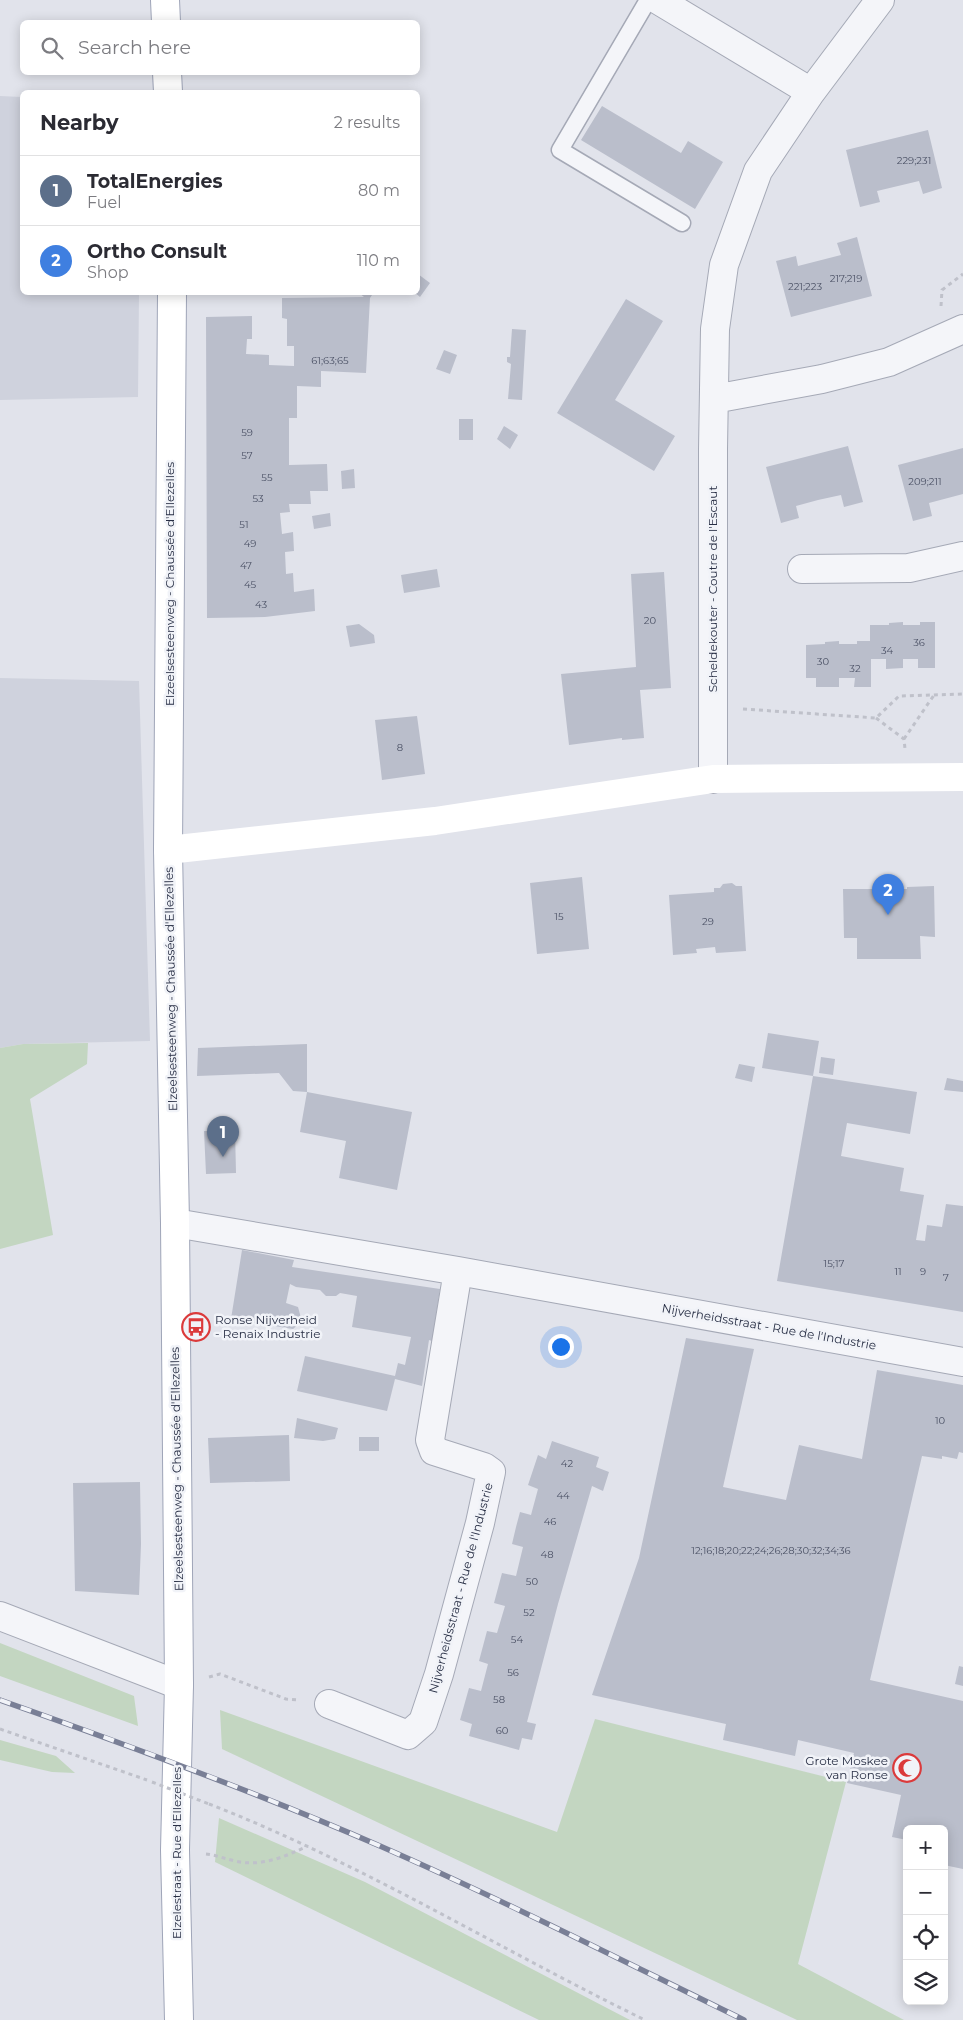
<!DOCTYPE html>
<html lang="en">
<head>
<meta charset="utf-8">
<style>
	body { margin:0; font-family:Montserrat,sans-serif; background:#f2f2f3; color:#2b2b33 }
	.controls { position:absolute; right:15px; bottom:15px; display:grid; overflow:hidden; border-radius:8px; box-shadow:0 2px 12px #0003 }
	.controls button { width:45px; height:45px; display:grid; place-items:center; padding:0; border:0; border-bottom:1px solid #e1e1e2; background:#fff; color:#2b2b33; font:25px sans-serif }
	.you { position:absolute; left:560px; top:1346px; width:18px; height:18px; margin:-12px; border:4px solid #fff; border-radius:50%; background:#1a73e8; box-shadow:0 0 0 8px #1a73e833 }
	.badge { display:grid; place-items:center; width:32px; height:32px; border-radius:50%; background:#7c3aed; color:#fff; font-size:16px; font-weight:700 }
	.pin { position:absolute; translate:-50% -41px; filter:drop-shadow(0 1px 2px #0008) }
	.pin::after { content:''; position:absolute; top:26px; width:18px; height:15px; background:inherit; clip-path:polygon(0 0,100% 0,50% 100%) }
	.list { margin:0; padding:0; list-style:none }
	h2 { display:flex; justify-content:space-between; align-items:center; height:65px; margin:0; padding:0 20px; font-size:21px }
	h2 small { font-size:16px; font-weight:400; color:#7c7c81 }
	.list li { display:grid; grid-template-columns:32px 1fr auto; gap:15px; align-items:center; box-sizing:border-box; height:70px; padding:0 20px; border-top:1px solid #e1e1e2 }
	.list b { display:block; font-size:19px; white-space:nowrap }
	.list p { margin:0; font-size:16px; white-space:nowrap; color:#7c7c81 }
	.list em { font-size:16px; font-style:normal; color:#7c7c81 }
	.icon { flex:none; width:28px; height:28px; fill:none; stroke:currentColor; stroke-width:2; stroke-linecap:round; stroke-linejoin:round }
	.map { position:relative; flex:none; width:963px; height:2020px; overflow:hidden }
	.search { position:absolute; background:#fff; box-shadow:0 2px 12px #0003; left:20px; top:20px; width:400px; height:55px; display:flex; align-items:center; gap:12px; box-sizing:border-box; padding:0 18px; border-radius:8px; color:#7c7c81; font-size:19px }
	.panel { position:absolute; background:#fff; box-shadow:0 2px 12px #0003; left:20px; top:90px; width:400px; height:205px; border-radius:8px }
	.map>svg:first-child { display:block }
	.built { fill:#cfd2dd }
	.green { fill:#c3d6c1 }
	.building { fill:#babecb }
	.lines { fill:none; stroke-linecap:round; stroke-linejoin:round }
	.lane-casing { stroke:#a5a9b6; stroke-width:19 }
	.street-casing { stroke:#a5a9b6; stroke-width:30 }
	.primary-casing { stroke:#9fa5b8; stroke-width:30 }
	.path { stroke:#bfc1ca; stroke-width:3; stroke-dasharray:4 4; stroke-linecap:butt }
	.lane { stroke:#f4f5f9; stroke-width:16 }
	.street { stroke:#f4f5f9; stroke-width:28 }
	.secondary { stroke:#fff; stroke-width:28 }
	.primary { stroke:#fff; stroke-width:28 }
	.rail-casing { stroke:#797f96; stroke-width:5.5 }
	.rail { stroke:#f1f3f8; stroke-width:4; stroke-dasharray:11; stroke-linecap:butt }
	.path-bridge { stroke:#bfc1ca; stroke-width:3; stroke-dasharray:4 4; stroke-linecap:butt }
	.labels { text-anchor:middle; stroke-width:5; stroke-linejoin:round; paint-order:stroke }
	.number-label { font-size:10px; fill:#4c5266 }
	.street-label { font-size:12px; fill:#272e44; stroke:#f1f3f8 }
	.poi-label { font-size:12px; fill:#272e44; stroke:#f1f3f8; text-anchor:start }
</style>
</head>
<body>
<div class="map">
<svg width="963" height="2020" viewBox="0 0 963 2020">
	<rect width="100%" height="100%" fill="#e1e3eb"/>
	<path class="built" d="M0,96L22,97V292L139,293L138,397L0,400Z
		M0,678L139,681L150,1041L23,1044L0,1048Z"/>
	<path class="green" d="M88,1043L87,1064L30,1099L53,1235L0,1249V1048L23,1044Z
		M0,1643L134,1696L138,1726L0,1676Z
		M220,1710L557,1832L595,1719L846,1782L798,1964L904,2020H797L222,1749Z
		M0,1740L56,1756L75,1773L52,1772L0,1760Z
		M219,1818L365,1882L630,2020H539L215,1862Z"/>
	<path class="building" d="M602,106L681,153L688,141L723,162L695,209L581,140Z
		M928,130L942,188L923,194L919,181L877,191L880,202L860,207L846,150Z
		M857,237L872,296L791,317L776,261L796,256L798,266L841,255L837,243Z
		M418,274L430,283L420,297L414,292H418Z
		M358,292H374L370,298L366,373L321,371V387L297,386V418H289V465L327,464L328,491H310L311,504H289L290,512L280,513L282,534L293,532L294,551L285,552L286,574L293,573L294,592L314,589L315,611L265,617L207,618L206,317L252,316V339H247L246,354L269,355V365L294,366V346H287V319L282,318V298L364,297Z
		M626,299L663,321L615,400L675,436L654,471L557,413Z
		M512,329L526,330L522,400L508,399L511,364L507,362V357H510Z
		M444,350L457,355L450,374L436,369Z
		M459,419H473V440H459Z
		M504,426L518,435L510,449L497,439Z
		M848,446L863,502L844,507L841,495L818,500L796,506L799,518L781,523L766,467Z
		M963,448V494L929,503L932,516L913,521L898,465Z
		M354,469L355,488L342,489L341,471Z
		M330,513L331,526L314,529L312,516Z
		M437,569L440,587L404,593L401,575Z
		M664,572L671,688L640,690L644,738L622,740V738L569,745L561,674L636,667L631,574Z
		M903,622V625H920V622H935V668H918V659H903V668L886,669V659H871V687H854L855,678H839V687H816V678H806V645L825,644V642L839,641V644H857V641H870V625H889V623Z
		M359,624L374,635L375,643L350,647L346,626Z
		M417,716L425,774L382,780L375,720Z
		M582,877L589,949L537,954L530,883Z
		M732,883L736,886H742L746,951L716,953L715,947L696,949L697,953L673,955L669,895L714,892V888H720L723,884Z
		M934,886L935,937L920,936L921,959H857V938H844L843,889H907V887Z
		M768,1033L819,1041L813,1076L917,1092L910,1134L847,1123L841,1156L904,1168L900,1191L924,1195L916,1240L925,1241L927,1225L942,1227L946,1204L963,1206V1312L777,1281L813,1076L762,1068Z
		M307,1044V1092L293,1091L279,1073L197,1076L198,1048Z
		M821,1057L835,1059L833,1075L819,1073Z
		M739,1064L755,1067L752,1082L735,1078Z
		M947,1078L963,1081V1092L944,1090Z
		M307,1092L412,1112L397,1190L339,1178L346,1141L300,1132Z
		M235,1130L236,1173L206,1174L204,1131Z
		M242,1250L294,1260L292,1267L440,1289L432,1341L429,1340L422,1386L395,1379L387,1411L297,1391L305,1356L395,1376L398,1363L405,1365L411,1337L352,1327L357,1296L340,1293L336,1296H326L320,1290L296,1287L290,1284L286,1303L298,1307L301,1318L299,1324L293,1329L231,1319Z
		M686,1338L754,1349L723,1487L786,1500L799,1445L862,1459L877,1370L963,1385V1453L959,1452L957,1459L942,1456V1459L922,1456L870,1680L963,1701V1869L944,1865L947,1849L944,1848V1829H907V1840L892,1837L901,1795L847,1783L854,1753L798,1740L795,1756L723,1740L726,1724L592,1695L639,1558Z
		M297,1418L338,1428L335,1439L323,1441L294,1438Z
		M289,1435L290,1481L210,1483L208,1438Z
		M359,1437H379V1451H359Z
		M552,1441L599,1457L596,1467L609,1472L603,1491L592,1486L558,1604L527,1722L536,1724L532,1740L522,1738L519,1750L469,1736L472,1724L460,1720L469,1688L481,1691L488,1664L479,1661L487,1631L497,1633L505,1606L494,1603L502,1573L516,1576L523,1547L512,1544L516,1527L520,1512L531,1515L538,1489L528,1485L538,1455L546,1459Z
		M140,1482L141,1544L139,1595L75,1591L73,1483Z
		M959,1666L963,1667V1686L955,1684Z"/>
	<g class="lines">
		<defs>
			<path id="lane" d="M648,0L560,150L682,223"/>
			<path id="street" d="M658,0L811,92
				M714,399L822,379L889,362L963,329
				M802,569L909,568L963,556
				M713,779V449L715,329L724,265L758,171L811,92L880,0
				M175,1223L458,1271L963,1362
				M0,1616L179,1685
				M329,1704L408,1735L423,1722L439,1674L480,1523L491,1472L484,1467L434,1451L430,1440L458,1271"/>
			<path id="primary" d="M165,0L166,22
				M167,72L168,92
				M172,292L168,850L175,1223L179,1685L175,1850L179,2020"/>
		</defs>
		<use href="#lane" class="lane-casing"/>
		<use href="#street" class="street-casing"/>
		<use href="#primary" class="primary-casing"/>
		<path class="path" d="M941,306L942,290L963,274
			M743,709L876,718L899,696L963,694
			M876,718L904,739L905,749
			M904,739L934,695
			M209,1677L220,1674L286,1699L300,1700
			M0,1729L147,1780
			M209,1804C361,1863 499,1949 645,2020
			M206,1854C217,1855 228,1860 240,1862C264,1866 286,1856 308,1846"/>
		<use href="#lane" class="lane"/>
		<use href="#street" class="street"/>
		<path class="secondary" d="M168,850L435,821L713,779L963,777"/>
		<use href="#primary" class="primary"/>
		<defs>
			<path id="rail" d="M0,1700C128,1745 256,1792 380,1846C503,1900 623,1961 744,2020"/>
		</defs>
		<use href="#rail" class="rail-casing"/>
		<use href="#rail" class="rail"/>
		<path class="path-bridge" d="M152,1782L209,1804"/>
	</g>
	<defs>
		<symbol id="bus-ring" viewBox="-11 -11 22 22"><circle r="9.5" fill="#f1f3f8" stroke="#db3a3b" stroke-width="1.5"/><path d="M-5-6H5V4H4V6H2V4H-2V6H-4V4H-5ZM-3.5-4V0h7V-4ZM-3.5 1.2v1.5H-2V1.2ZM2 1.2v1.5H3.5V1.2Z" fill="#db3a3b"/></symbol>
		<symbol id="mosque-ring" viewBox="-11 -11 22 22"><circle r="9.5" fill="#f1f3f8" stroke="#db3a3b" stroke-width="1.5"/><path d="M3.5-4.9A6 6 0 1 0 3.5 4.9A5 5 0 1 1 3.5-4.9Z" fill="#db3a3b"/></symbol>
	</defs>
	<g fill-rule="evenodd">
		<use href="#bus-ring" x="180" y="1311" width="32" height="32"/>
		<use href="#mosque-ring" x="891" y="1752" width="32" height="32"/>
	</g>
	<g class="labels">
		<g class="number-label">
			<text x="914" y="164">229;231</text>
			<text x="846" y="282">217;219</text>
			<text x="805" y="290">221;223</text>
			<text x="330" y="364">61;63;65</text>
			<text x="247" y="436">59</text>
			<text x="247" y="459">57</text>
			<text x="267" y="481">55</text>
			<text x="925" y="485">209;211</text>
			<text x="258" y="502">53</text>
			<text x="244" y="528">51</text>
			<text x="250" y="547">49</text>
			<text x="246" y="569">47</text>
			<text x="250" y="588">45</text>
			<text x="261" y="608">43</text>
			<text x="650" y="624">20</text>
			<text x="919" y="646">36</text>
			<text x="887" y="654">34</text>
			<text x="823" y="665">30</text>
			<text x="855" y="672">32</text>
			<text x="400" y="751">8</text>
			<text x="559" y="920">15</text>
			<text x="708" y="925">29</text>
			<text x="834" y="1267">15;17</text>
			<text x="898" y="1275">11</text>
			<text x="923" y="1275">9</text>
			<text x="946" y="1281">7</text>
			<text x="940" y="1424">10</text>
			<text x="567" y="1467">42</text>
			<text x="563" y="1499">44</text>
			<text x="550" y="1525">46</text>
			<text x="771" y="1554">12;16;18;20;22;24;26;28;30;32;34;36</text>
			<text x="547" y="1558">48</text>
			<text x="532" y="1585">50</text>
			<text x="529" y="1616">52</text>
			<text x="517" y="1643">54</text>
			<text x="513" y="1676">56</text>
			<text x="499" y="1703">58</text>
			<text x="502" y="1734">60</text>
		</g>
		<g class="street-label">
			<text transform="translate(170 584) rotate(-90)" y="4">Elzeelsesteenweg - Chaussée d'Ellezelles</text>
			<text transform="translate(713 589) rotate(-90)" y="4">Scheldekouter - Coutre de l'Escaut</text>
			<text transform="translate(171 989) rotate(-91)" y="4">Elzeelsesteenweg - Chaussée d'Ellezelles</text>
			<text transform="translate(769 1327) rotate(10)" y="4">Nijverheidsstraat - Rue de l'Industrie</text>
			<text transform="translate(177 1469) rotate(-91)" y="4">Elzeelsesteenweg - Chaussée d'Ellezelles</text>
			<text transform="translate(461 1588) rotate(-75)" y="4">Nijverheidsstraat - Rue de l'Industrie</text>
			<text transform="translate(177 1853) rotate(-90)" y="4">Elzelestraat - Rue d'Ellezelles</text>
		</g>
		<g class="poi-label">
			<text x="215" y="1324">Ronse Nijverheid<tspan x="215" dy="14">- Renaix Industrie</tspan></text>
			<text x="888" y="1765" text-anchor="end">Grote Moskee<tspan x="888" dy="14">van Ronse</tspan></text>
		</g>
	</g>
</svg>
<div class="controls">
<button>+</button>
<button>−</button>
<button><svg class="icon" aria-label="locate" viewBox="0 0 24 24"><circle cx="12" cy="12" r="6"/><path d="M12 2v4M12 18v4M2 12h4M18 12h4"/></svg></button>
<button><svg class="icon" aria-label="layers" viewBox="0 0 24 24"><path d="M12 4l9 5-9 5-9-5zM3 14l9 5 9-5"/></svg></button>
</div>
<div class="you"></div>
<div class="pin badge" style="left:223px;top:1157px;background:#5c6f8a">1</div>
<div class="pin badge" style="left:888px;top:915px;background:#3f7fe0">2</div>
<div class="search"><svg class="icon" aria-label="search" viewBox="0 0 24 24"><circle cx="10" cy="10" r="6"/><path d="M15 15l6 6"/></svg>Search here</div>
<section class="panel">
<h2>Nearby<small>2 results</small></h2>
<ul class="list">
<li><span class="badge" style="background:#5c6f8a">1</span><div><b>TotalEnergies</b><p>Fuel</p></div><em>80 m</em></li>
<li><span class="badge" style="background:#3f7fe0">2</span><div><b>Ortho Consult</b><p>Shop</p></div><em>110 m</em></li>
</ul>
</section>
</div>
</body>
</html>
